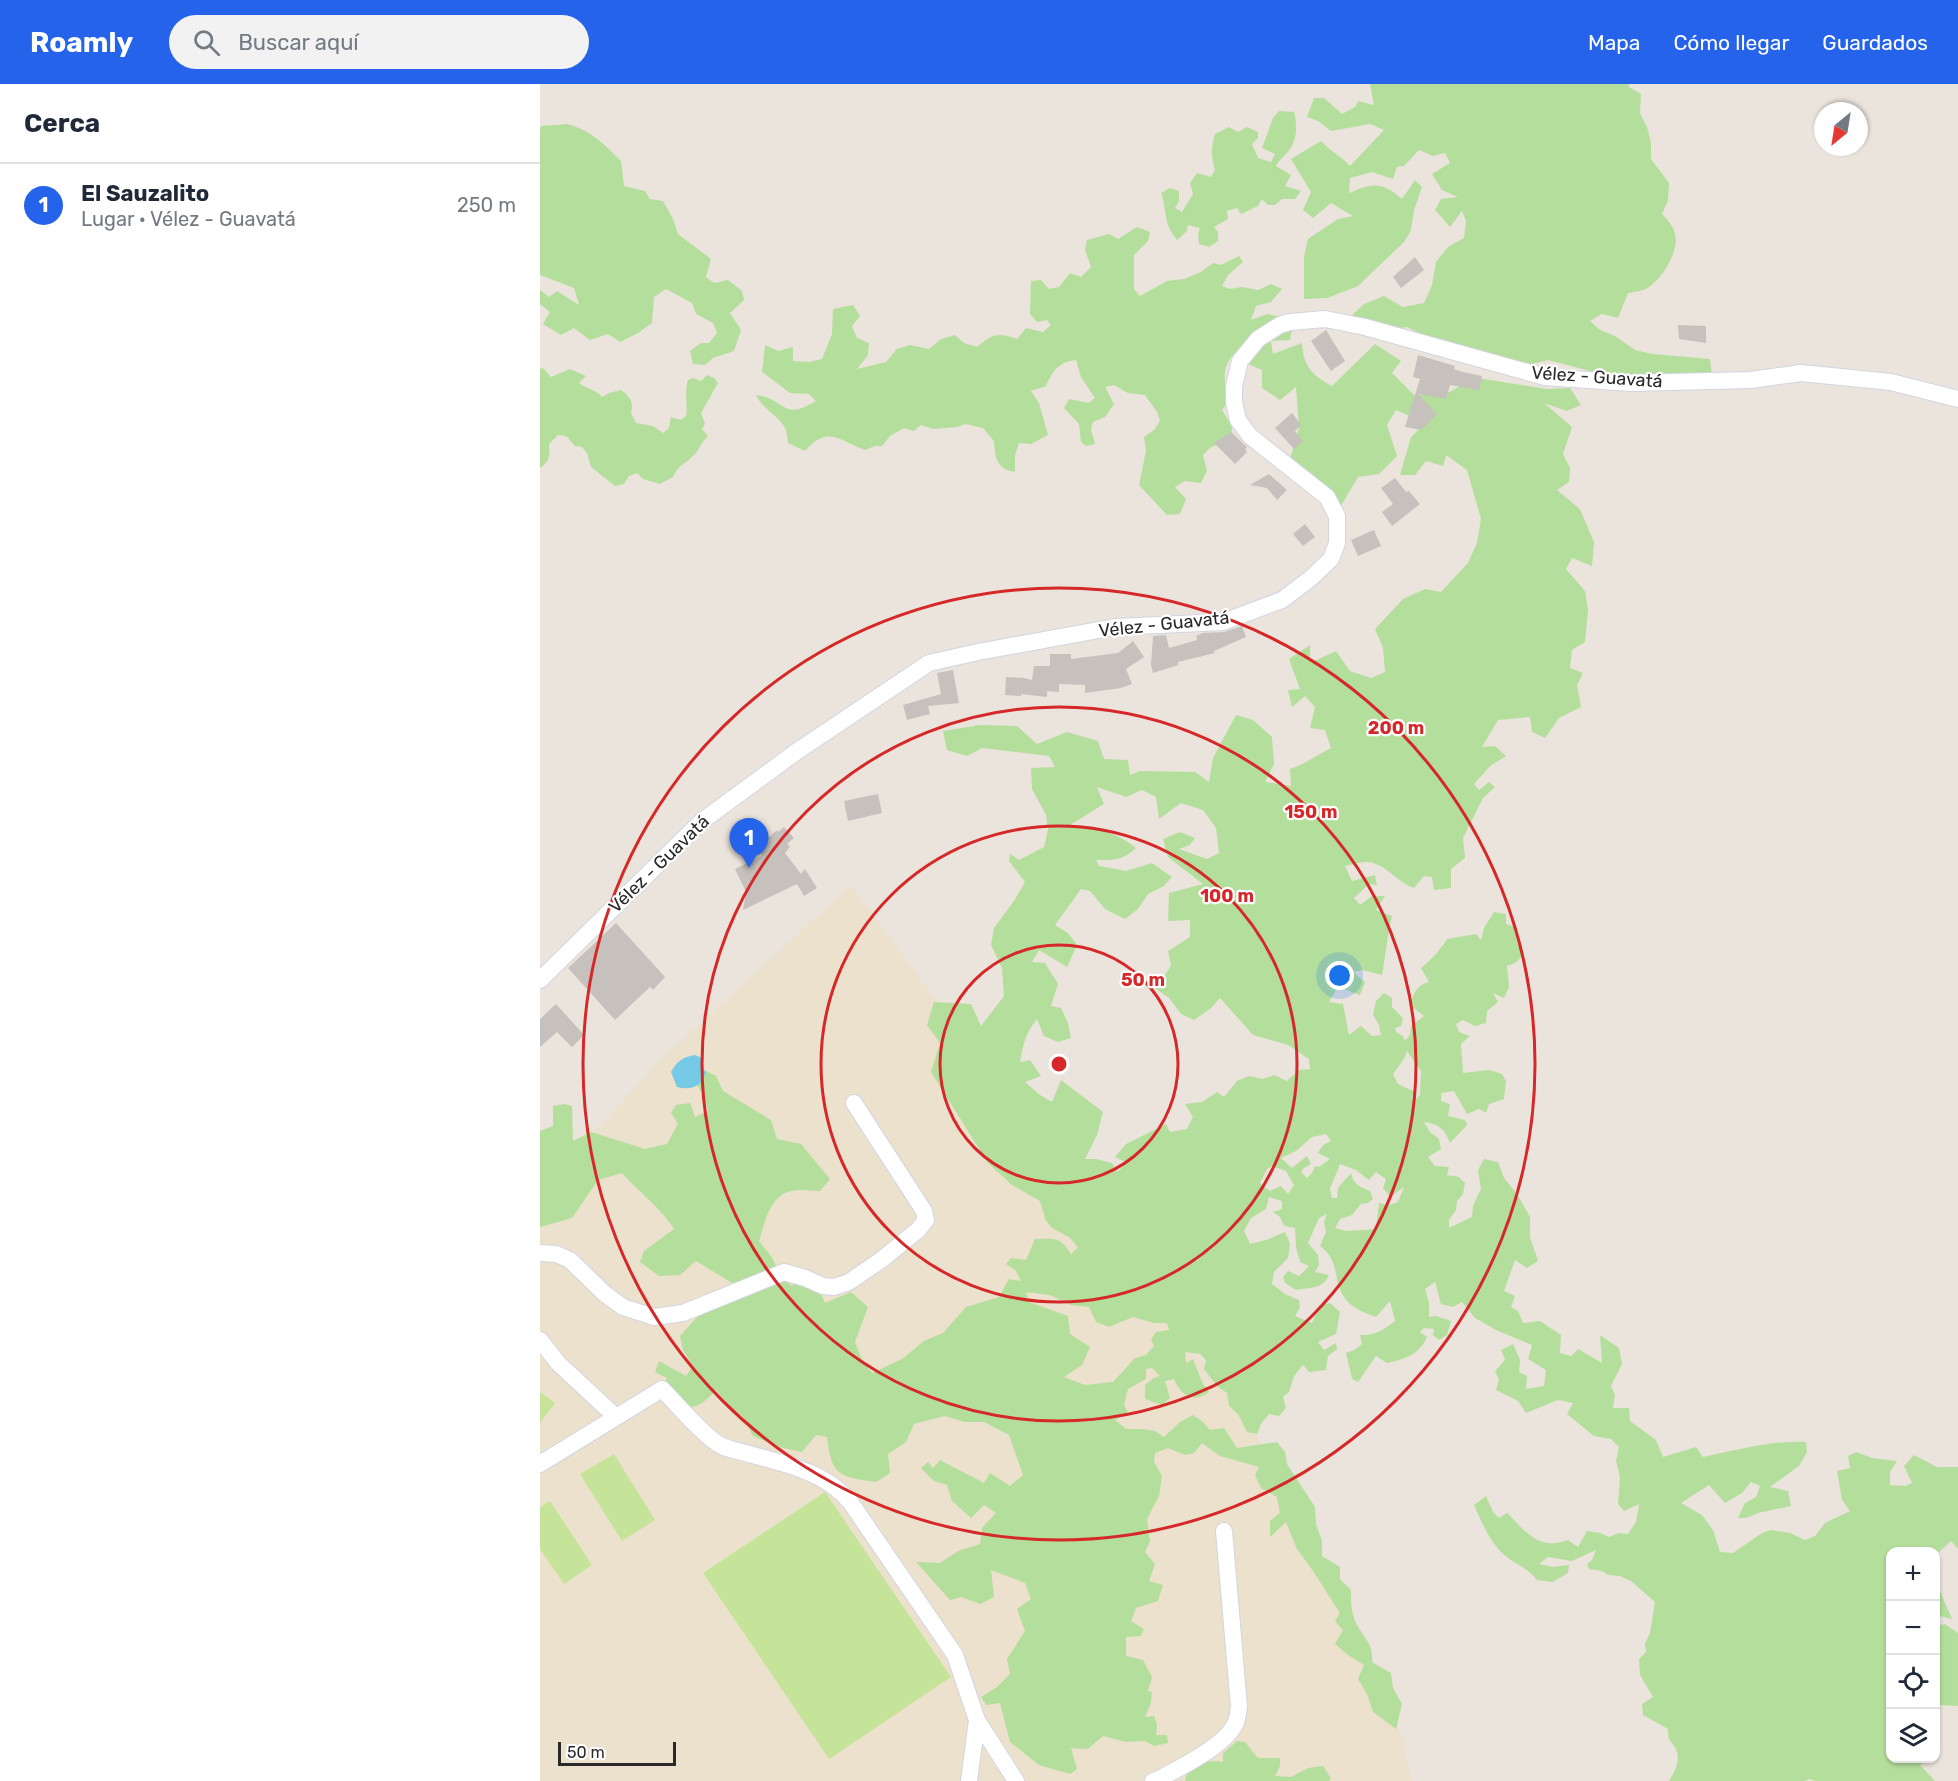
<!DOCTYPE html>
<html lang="es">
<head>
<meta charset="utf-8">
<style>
	body { margin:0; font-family:Rubik,sans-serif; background:#f2f2f3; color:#1f2937 }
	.controls { position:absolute; right:18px; bottom:18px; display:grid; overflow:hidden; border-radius:12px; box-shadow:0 2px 4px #0004 }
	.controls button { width:54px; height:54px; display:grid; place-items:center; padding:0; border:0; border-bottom:2px solid #e0e1e3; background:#fff; color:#1f2937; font:30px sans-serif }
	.compass { position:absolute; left:1274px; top:18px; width:54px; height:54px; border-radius:50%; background:#fff; box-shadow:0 2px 4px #0004; rotate:210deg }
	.scale { position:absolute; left:18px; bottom:15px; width:118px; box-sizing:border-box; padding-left:6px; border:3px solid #292929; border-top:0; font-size:16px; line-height:21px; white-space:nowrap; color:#292929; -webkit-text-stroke:4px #fff; paint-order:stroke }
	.you { position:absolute; left:800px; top:892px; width:21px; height:21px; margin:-15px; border:4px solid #fff; border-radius:50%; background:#1a73e8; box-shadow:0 0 0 9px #1a73e833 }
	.badge { display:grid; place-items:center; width:39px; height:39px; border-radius:50%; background:#2563eb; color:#fff; font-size:20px; font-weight:700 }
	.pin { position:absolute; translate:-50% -50px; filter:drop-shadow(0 2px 3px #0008) }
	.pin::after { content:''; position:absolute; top:32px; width:21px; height:18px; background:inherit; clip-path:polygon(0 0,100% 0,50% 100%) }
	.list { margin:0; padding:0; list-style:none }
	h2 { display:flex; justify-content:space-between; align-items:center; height:78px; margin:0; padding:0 24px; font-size:26px }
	h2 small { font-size:20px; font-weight:400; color:#747a83 }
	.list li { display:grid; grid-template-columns:39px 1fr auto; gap:18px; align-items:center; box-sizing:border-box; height:84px; padding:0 24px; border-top:2px solid #e0e1e3 }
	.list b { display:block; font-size:22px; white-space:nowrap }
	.list p { margin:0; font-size:20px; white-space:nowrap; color:#747a83 }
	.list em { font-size:20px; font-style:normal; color:#747a83 }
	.icon { flex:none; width:33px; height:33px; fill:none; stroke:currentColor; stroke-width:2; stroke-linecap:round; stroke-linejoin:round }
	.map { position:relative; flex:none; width:1418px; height:1697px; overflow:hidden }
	header { display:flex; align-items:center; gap:36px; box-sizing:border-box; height:84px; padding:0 30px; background:#2563eb; color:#fff }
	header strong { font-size:28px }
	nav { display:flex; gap:33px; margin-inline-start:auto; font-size:21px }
	.search { width:420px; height:54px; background:#f2f2f3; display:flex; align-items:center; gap:15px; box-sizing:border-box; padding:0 21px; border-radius:33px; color:#747a83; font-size:22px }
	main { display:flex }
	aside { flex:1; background:#fff }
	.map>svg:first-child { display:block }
	.education { fill:#ebe1cd }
	.green { fill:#b4de9c; fill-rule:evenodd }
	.pitch { fill:#c5e499 }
	.water { fill:#76cae6 }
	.building { fill:#c6c1bc }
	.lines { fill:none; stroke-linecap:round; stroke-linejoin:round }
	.minor-casing { stroke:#d2d5e1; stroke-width:18 }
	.minor { stroke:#fff; stroke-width:16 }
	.ring { fill:none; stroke:#d62828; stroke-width:3 }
	.labels { text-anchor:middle; stroke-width:4.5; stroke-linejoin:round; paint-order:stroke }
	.street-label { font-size:18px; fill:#292929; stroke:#fff }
	.centre { fill:#d62828; stroke:#fff; stroke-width:3 }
	.ring-label { font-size:18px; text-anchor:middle; font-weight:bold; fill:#d62828; stroke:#fff; stroke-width:4.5; stroke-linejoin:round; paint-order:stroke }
</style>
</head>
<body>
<header>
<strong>Roamly</strong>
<div class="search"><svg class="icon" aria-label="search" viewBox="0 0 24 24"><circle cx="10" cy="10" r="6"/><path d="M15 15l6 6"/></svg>Buscar aquí</div>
<nav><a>Mapa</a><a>Cómo llegar</a><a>Guardados</a></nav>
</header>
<main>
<aside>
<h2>Cerca<small></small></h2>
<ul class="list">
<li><span class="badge">1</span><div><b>El Sauzalito</b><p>Lugar · Vélez - Guavatá</p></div><em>250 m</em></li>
</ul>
</aside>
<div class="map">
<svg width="1418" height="1697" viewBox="0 0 1418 1697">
	<rect width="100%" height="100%" fill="#ebe4dc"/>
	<path class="education" d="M311,801L719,1355L863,1655L871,1697H0V1107L120,976Z"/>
	<path class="green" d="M830,0H1089V3L1101,10L1100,29L1107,43L1111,59V75L1129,99L1128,116L1122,130C1128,136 1133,142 1135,150C1140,167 1121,197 1106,205C1101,207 1094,208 1088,209L1078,234L1062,230L1050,237L1060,246L1075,252L1095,266L1112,270L1170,275L1173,301L1081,295L1008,276L981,283L888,254L867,243L842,247L809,234L824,220L844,212L863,223L884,219L892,201L896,178L908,163L924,154L926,137L922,127L910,143L895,126L901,115L918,113L902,106L892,90L910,79L905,69L893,72L879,66L864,82L857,83L853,95L832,88L810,94L809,109C832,99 842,97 862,115L875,96L882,103L874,126L871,146L864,158L818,202L787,214L764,215V172L768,155L798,135L813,132L791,119L773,134L763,126L771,108L751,75L781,57C791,68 800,71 810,82L844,46L830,40L791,47L778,37L767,33L774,14H784L802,30L815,23L818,17L834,21Z
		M739,27L754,28C758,43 757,59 746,70C741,75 739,76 736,82L751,91L745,102L761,107L755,115H742L735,121H728L722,115L718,122L701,130L697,124L687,127L688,135L674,143L678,148V157L669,163L659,160L658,150L660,144L648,141L647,147L637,156C622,137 628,129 621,109L630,104L639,107V117L635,124L642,128L653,110L650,99L657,89L671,93L675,86C671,73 671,63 675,50L689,43L698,48L707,43L718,48V54L712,60L718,74L731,78L735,70L722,64L733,34Z
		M27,40C52,47 63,59 81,77L84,102L105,107L110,115L123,117L133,135L138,150L171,175L166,193L174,199L188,196L202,207L204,216L190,229L201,246L194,267L173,274L165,281L153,280L150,267L161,259H169L177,249L173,239L156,230L152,219L126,205L114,213L112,239L98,249L80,258L68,250L50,256L34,244L21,251L3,240L10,228L0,220V206L9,213L17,207L39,221L34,204L0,191V46L1,42Z
		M597,143L610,148L608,157L594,171V205L600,212L627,197L644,195L661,188L673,179L681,181L699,172L703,178L688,191L682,202L690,205L702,203L718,206L731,200L742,205L731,218L716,222L711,236L727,230L754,236L750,256L731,257L733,270L762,259C763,282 772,291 792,302L835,260L861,277L852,289L874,311C902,311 908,313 931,293L1007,305L1030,304L1041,321L1027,327L1004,319L1032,343L1023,370L1030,384L1029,398L1017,406L1040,425L1054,458L1052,482L1032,474L1026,485L1045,507L1048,526L1045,558L1032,566L1030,584L1043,589L1037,601L1041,623L1019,634L1005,654L992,648L990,633L958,636L942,663L955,662L966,672L950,682L934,700L939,706L949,698L955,703L943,714L923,754L925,774L911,785V804L894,806L892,793L884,792L874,804C859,799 849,784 833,779C826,776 813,780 805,782L812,797L835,791L837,801L829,800L814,814L820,821L832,812H845L836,826L852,832C847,851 846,871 842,891L822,886L813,888L825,898L820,911L798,903L789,918L803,920L809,951L821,942L832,952L841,951L839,941L833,931L836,917L844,909L852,914V923L863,934L861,942L855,944L856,948L863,952L865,957L870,951L871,942L884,932L870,921C873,911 877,900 889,898L881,884C889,878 903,863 907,855L936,850L941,856L944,844L954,828L966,830V840L975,843L977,859L984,871L975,879L967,882L969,903L964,914L953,909L958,918L947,927L946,939L935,942L923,936L916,940L919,948L930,952L921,960L923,989L949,986L962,990L966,997L964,1015L949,1020L946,1029L939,1025L927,1030L914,1007L901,1009V1017L910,1020L908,1032L925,1036L927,1041L910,1059C905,1045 899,1040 884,1038L890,1048L899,1055L901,1065L888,1073L895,1082L909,1083L907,1091L919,1093L925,1099L923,1110L917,1117L916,1126L909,1136V1144L932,1133L933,1122L941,1105L938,1086L944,1075L958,1078L964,1094L977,1110L990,1133V1153L998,1177L987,1184L975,1176L964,1207L975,1212L971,1223L978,1227L983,1239L1000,1237L1021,1251L1020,1269L1031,1272L1038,1265L1062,1279L1060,1251L1079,1264L1082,1280L1071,1302L1075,1311L1073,1324H1089L1090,1337L1116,1356L1123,1373L1156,1363L1163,1373C1197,1366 1231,1356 1266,1358L1267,1368L1259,1382L1230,1403L1248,1407L1251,1422L1218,1429L1206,1434H1198L1205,1419L1216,1413L1220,1402L1211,1398L1202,1409L1185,1419L1169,1401L1141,1419L1162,1431L1173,1446L1180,1468L1193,1469L1222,1449L1231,1446L1250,1449L1265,1456L1275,1452L1285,1439L1310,1427L1302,1416L1297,1387L1310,1384L1308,1372L1316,1368L1332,1374L1357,1377L1350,1388V1401L1365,1402L1372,1399L1364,1382L1374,1371L1397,1383H1418V1465L1411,1457L1396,1471V1468H1350V1674L1387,1675L1380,1681L1395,1697H1275L1269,1695L1265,1697H1129C1134,1689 1140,1678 1137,1668C1134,1657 1127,1660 1128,1645L1103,1631L1102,1620L1113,1613L1100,1591L1099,1575L1106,1568L1105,1560L1110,1549L1115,1518L1091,1497L1080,1492L1068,1491L1062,1487L1049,1485L1047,1480L1052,1476L1056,1466L1032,1477L1008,1473L999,1480L1013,1483L1029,1481L1028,1489L1013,1498L997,1496C985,1481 975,1481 963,1470C949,1456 942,1439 934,1421L946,1412L953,1428L959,1434L967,1429C987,1448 997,1467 1028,1456L1038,1463L1047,1447L1060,1449L1069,1453L1079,1449L1088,1450L1096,1438L1099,1420L1084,1427L1078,1420L1080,1393L1076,1377L1079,1363L1071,1355L1054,1352L1027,1330L1033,1319L1018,1316L986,1329L978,1317L956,1306L959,1296L955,1287L965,1276L961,1266L973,1260L980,1276L979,1288L987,1292L986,1305L1004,1302L1006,1286L988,1275L992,1261L956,1246L935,1234L922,1218L913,1223L901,1220L895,1198L885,1205L889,1219V1233L896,1232L911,1237L907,1251L899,1256L893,1251L894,1245L884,1244L880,1248L887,1253C879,1271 865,1275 847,1279L836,1272L818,1298L812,1295L806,1269L814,1266L822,1260L820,1251C835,1252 843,1246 855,1237L850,1217L836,1233C825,1229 811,1224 804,1213C792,1195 801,1178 780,1162L786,1148L784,1138L787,1130L779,1134L768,1159L778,1171L779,1181L775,1188L789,1191C782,1206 770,1203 756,1206L745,1199L743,1193L748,1187L759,1192L769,1182L760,1178L756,1163L755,1144L744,1142L740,1133L733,1128L742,1125V1117L729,1113L726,1125L711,1134L704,1147L710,1160L726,1156L745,1148L750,1160L748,1174L734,1188L732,1200L745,1210L759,1216L760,1223L755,1232L772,1239L779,1221L790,1219L800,1228L796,1250L778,1258L784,1266L796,1259L797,1265L788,1272L786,1286L769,1288L763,1281L754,1292L749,1308L743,1313L746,1324L739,1332L729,1330L721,1340L717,1350L707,1348L698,1330L689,1322L687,1309L677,1302L664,1285L666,1276L660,1270L645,1268L646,1279L653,1275L663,1300L669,1308C652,1320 641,1311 634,1295L625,1297L630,1314L622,1321L605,1315V1301L614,1294L620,1292L612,1284L606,1285V1295L588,1305L584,1321L588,1329L575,1336L586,1345H603L615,1347L624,1353L640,1338L653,1331L663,1338L670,1346L684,1344L697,1364L737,1358L745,1368L747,1380L775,1423L776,1440L782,1457V1472L800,1483V1495L811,1506C811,1518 811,1528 816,1539C823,1553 834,1560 832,1578L851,1589L853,1604L862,1620L856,1645L833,1628L827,1610L818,1595L824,1581L808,1571L795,1560L803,1546L795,1537L800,1529L771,1484L757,1465L746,1438L730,1453V1437L740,1429L737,1413L721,1404L715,1391L719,1383L680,1372L662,1359L654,1369L645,1371L628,1364L615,1369L614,1378L622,1392L619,1412L607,1435L610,1457L605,1468L615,1480L609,1497L623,1501L618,1517L596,1524L591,1537L604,1545L601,1552L586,1553V1572L603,1576L612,1593L608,1607L612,1608L611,1619L605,1633L614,1632L617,1641L616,1651H627L628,1659L614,1662L605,1657L586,1658L563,1652L548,1665L531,1664L537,1685L530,1690L499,1681L470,1658L460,1619L446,1621L441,1613L457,1603L470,1590L467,1575L485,1547L477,1525L491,1515L485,1499L451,1486L454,1513L440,1520L421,1513L410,1516L376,1478L400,1479L418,1467L440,1460L442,1444L456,1429L444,1421L431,1434L412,1417L407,1401L394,1397L381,1384L388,1378L393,1384L400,1376L444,1399L450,1389L470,1402L483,1391L469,1351L444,1338H424L405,1332L374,1340L366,1358L348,1370L350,1389L336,1398C300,1393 291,1392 287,1353L276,1351L262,1368L239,1363L213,1352L203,1333L184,1316L176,1306C161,1323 154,1324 132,1326L119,1309L127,1294L115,1288L119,1277L146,1292L153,1282L143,1266L140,1252L157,1233L202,1205L156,1177L140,1191L119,1192L100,1178L104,1167L134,1145C120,1123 99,1108 82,1089L58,1096L32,1134L0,1143V1047L13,1042V1022L25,1020L32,1022L33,1057L51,1048L105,1065L127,1060L138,1040L131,1029L136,1021L150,1019L155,1033L168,1027L164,1013L156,999L166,987L176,992L183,1007L231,1036L237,1055L261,1060L290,1095L280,1107C271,1107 260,1105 251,1107C229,1112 225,1139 219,1157L233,1175L241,1194L252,1202L261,1193L277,1200L285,1219L311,1208L328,1223L315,1258L322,1276L332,1289L362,1275L384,1257L403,1249L426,1223L459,1213L469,1195L481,1197L475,1186L466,1180L471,1174L486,1176L495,1155C514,1155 520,1152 531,1170L538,1163L529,1153L512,1144L506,1137L500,1117L472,1101L448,1079L391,988L400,959L387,941L394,918L431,920L441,942L464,912L462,884L451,861L454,844L474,817L485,798L469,777L470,770L479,776L504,763L508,746L506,731L492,705L491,684L515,683L509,672L442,664L427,672L407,666L403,647L440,641L477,642L497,660L527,648L558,657L564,675L588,676L590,691L600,687L655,688L669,698L673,674L696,631L713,636L732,653L734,680L725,698L751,702L750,685C765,680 777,671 791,664L785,646L770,644L775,623L765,612L752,623L748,606L760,605L749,575L770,561V577L777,576L796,567L810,587L831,594L845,588L843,564L835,545L863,515L885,505L901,508L928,479L937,459L941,435L927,386L906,371L903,382L886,377L875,391H860L871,353L885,339L856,326L847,341L857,372L839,390L818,393L796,430L749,379L759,344L756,303L740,316L722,304V286L706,279L703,262C682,278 681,292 690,316L682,326L692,342L691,356L671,363L663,371L667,387L661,399L645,397L635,403L646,415L640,430L627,431L599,401L606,367L604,353L614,346L620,337L617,328L605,311L588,309L574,301L565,303L574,320L565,333L553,338L551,346L555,360L546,362L541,358L539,340L524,324L529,315L549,319L555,314L541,293L536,276C518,278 513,287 506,302L491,307L499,319L508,351L491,360L479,359L475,371V388C456,385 455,373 454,357L443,344L425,340L417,343L393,345L381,341L374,347L364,344L350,352L342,362H335L325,366C298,356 288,341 265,367L248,359C247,354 247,348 245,344C238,331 223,326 216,311C247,315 241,338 276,317L269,310L250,309L222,288L225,261L238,267L253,263V277L269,278L282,275L292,250L293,225L313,221L320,232L312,242L317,254L329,259L328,271L317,285L346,278L357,265L370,261L389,265L401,255L415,251L424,259L437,263C452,250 458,248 477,255L486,244L503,248L511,241L507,236L497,238L490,230L491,197L501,196L509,205L519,203L530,189L541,193L551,183L545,166L547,156L569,150L578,155ZM557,703L586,713L602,706L616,713L619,735L641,719L663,726L676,744L679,769L667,775L639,765L650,761L655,754L640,748L623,755L628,773L663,800L629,809L628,837L650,836V853L628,867L631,882L619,899L606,898L629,914L641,930L654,936L671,924L680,914L713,951L748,961L769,975L770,985L759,986L747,997L734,991L723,995L709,992L697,997L684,1013L677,1008L662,1018L645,1020L653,1033L647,1045L630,1048L626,1040L586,1060L575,1073L587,1079L577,1088L572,1079L556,1075H545L557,1051L563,1028L521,996L512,1018L500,1011L485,998L501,992L490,976L480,978C483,961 486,948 497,935L504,952L518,958L531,954L528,939L521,924L511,922L518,900L505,879L492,878L499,866L527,883L537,861L528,849L515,841L541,805L550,807L565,825L585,835L598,825L608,810L624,802L632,793L612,779L586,787L559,782L556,776C574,776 582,777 596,764C574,746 557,746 530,741L564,720ZM867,967L881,987L880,1011L875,1016L872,1013L875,1008L858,1000L853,990L864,975ZM786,1050L791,1057L783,1061L778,1069L790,1075L779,1083L775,1082L772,1089L767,1094L761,1088L764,1084L771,1080L767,1072L752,1084L741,1074L756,1067L772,1053ZM800,1080L816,1086L829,1096L836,1088L846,1095L843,1104L850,1113L864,1103L858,1118L849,1121L839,1119L836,1145L806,1147L795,1144L800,1135L812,1131L821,1120L828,1119L833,1115L830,1107C820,1103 813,1100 811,1089L798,1104L797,1114H792L790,1105ZM732,1082L746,1087L754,1101L748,1110L741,1102L730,1107L720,1099L727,1085ZM486,1208L510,1211L531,1221L549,1223L556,1238L569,1243L593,1233L614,1239H627L629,1246L616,1248L611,1255L614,1262L606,1271L595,1274L573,1298L545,1301L524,1293L542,1281L550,1263L530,1250L528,1232L489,1218Z
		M3,284L11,293L30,285L46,292L39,299C46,305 57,306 62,313L69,309L81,306C90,313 94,317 91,329L96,339L113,342L123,349L129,344L131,333L141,336L146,332C148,320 144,308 148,296L153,294L161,297L167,291L174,294L178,299L161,329L165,340L162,345L168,352C161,358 159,367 153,372C144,381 139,380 133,393L120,400L103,395L97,389L89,392L84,400L75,402L51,383L47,369L42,363L35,362L26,352L18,351L9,360C10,372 10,377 0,384V285Z
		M1396,1482L1400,1488V1507L1412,1535L1396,1531Z
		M1405,1540L1418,1549V1622L1402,1621L1396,1624V1542Z
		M697,1657L705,1658L718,1674H740V1682L735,1692L751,1693L768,1684L783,1682L791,1694L789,1697H645L648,1686C661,1679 669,1675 683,1678V1669Z"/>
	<path class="pitch" d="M0,1308L15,1319L0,1339Z
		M74,1370L115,1436L82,1457L40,1390Z
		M285,1408L411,1593L289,1675L163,1489Z
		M10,1417L52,1481L24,1500L0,1465V1423Z"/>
	<path class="water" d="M155,971L162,974L164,986L166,987C163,1002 151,1007 137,1003L131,988C137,977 143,973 155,971Z"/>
	<path class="building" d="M875,173L884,186L861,204L853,193Z
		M1138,241L1166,242V259L1139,255Z
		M786,246L805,277L791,287L771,257Z
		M878,271L915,282L914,285L923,288L942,292L939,306L910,301L906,315L878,310L897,330L881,346L865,343L880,295L873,293Z
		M752,329L761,341L755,347L763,357L754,365L735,344Z
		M691,348L707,363L705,365L707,368L695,380L674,359Z
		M729,390L747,406L737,416L727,404L710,401Z
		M855,394L867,409L868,406L880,420L852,442L842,428L853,420L841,404Z
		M765,440L775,453L763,462L753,450Z
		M834,446L841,462L818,472L811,456Z
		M702,542L706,553L674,567L675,569L638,578V581L613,589L611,581L613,552L626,551L629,564L657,556L656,552L663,549L684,548Z
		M593,557L604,573L586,585L592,600L581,604L545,609V601L519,600V608L507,607V613L481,610V612L465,611L466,593L484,594L492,596L494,582H510V570H531V575L578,569Z
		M413,586L419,619L388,622L390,630L367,636L363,621L401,610L397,589Z
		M338,710L342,729L308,737L304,717Z
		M244,743L254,754L247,760L250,763L245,769L261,790L265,785L277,804L264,812L257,800L203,826L206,808L195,785L222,772L217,764L220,761L237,746L238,748Z
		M76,839L125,893L113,906L110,903L75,936L28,884Z
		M16,920L44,951L32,963L17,948L0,963V935Z"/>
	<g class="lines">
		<defs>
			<path id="minor" d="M0,896L162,737L256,668L389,579L438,568L575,543L683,538L742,516L771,494L791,475L797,459V432L787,413L710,352L698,336L694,318V302L700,277L718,255L740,241L750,238L785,235L825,243L1005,293L1091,299L1211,296L1261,289L1351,298L1418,315
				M0,1169L16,1170L30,1176L65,1210L83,1223L114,1233L143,1229L244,1188L265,1194L283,1202L294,1203L309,1198L341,1176L378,1146L386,1136L384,1127L314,1019
				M0,1256L18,1279L76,1333
				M0,1380L122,1305C135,1318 167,1356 182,1362C190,1366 200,1367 209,1370C246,1380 286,1388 311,1419L415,1571L437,1636L476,1697
				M429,1697L437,1636
				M613,1697L619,1695C641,1683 687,1661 696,1638C698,1633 698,1628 699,1623L684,1447"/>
		</defs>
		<use href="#minor" class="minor-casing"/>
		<use href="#minor" class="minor"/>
	</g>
	<g class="ring">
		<circle cx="519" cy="980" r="119"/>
		<circle cx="519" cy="980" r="238"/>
		<circle cx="519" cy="980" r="357"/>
		<circle cx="519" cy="980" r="476"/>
	</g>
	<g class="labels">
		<g class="street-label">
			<text transform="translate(1057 293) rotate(4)" y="6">Vélez - Guavatá</text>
			<text transform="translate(624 540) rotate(-6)" y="6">Vélez - Guavatá</text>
			<text transform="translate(119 780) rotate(-44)" y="6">Vélez - Guavatá</text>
		</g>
	</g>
	<circle cx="519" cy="980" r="9" class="centre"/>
	<g class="ring-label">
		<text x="856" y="650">200 m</text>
		<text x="771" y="734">150 m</text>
		<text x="687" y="818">100 m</text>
		<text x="603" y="902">50 m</text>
	</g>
</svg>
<div class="controls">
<button>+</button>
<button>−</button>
<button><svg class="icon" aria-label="locate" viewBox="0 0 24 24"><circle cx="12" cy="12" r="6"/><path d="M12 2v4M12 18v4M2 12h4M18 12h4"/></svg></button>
<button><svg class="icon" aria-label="layers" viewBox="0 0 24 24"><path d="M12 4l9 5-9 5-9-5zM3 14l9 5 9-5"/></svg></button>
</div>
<svg class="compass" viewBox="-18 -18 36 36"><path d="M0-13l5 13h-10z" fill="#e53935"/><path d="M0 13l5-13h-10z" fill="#747a83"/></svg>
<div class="scale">50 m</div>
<div class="you"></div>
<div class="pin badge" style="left:209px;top:784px">1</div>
</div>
</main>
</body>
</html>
